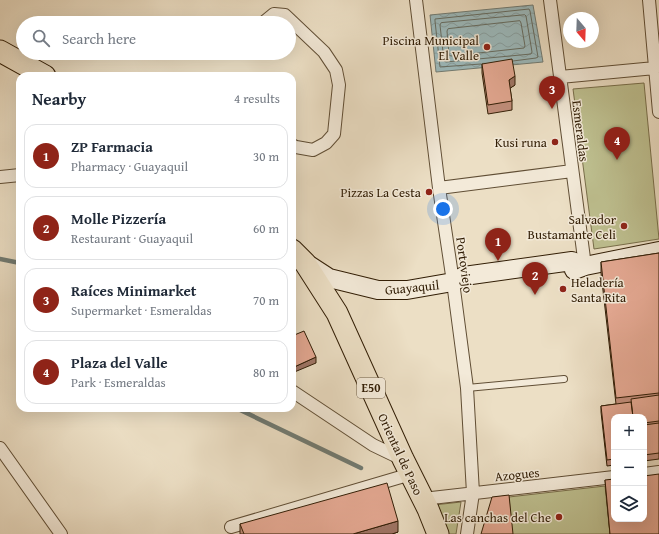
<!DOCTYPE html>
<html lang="en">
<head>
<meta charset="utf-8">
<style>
	body { margin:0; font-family:"Gentium Book Plus",serif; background:#f2f2f3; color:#1f2937 }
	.controls { position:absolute; right:12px; bottom:12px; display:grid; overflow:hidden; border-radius:8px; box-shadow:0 4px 16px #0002 }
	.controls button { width:36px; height:36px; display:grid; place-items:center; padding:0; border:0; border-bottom:1px solid #e0e1e3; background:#fff; color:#1f2937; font:20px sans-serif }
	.compass { position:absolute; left:563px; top:12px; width:36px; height:36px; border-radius:50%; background:#fff; box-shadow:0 4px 16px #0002; rotate:161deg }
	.you { position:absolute; left:443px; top:209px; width:14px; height:14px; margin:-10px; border:3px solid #fff; border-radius:50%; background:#1a73e8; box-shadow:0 0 0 6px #1a73e833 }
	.badge { display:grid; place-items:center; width:26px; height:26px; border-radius:50%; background:#8f2418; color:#fff; font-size:13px; font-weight:700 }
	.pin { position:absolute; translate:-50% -33px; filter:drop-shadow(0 1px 2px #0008) }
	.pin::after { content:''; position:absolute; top:21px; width:14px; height:12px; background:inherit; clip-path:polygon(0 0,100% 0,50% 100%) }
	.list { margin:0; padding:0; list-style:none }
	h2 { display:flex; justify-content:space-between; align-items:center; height:52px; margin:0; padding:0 16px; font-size:17px }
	h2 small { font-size:13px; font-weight:400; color:#747a83 }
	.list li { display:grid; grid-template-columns:26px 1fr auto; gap:12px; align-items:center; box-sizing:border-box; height:64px; margin:0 8px 8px; padding:0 8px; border:1px solid #e0e1e3; border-radius:12px }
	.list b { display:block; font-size:15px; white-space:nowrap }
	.list p { margin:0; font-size:13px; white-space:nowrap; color:#747a83 }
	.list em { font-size:13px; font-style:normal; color:#747a83 }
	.icon { flex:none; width:22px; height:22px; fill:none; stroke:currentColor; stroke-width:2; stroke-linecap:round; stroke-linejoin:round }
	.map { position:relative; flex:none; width:659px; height:534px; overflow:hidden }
	.search { position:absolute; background:#fff; box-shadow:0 4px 16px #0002; left:16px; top:16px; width:280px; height:44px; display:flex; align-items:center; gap:10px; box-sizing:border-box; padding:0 14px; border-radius:22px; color:#747a83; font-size:15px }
	.panel { position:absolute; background:#fff; box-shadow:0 4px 16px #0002; left:16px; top:72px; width:280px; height:340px; border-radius:12px }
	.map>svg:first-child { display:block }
	.park { fill:#bec090; stroke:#786e4a }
	.water { fill:url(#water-waves); stroke:#717b73 }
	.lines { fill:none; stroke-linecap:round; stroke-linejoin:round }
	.shore { stroke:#666c61; stroke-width:1 }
	.stream { stroke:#717b73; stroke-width:4.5 }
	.service-casing { stroke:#604e35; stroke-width:8 }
	.minor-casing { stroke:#604e35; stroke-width:14 }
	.secondary-casing { stroke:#311d05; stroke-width:20 }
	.trunk-casing { stroke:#311d05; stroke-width:23 }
	.service { stroke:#f3ead9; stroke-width:6 }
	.minor { stroke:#f3ead9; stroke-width:12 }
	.secondary { stroke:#f3ead9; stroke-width:18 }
	.trunk { stroke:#ecdfc5; stroke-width:21 }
	.wall { fill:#c4907e; stroke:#311d05 }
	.shaded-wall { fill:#a07666; stroke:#311d05 }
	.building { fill:#e4a892; stroke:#311d05 }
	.poi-dot { fill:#8f2418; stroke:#f3ead9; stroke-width:1.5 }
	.labels { text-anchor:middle; stroke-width:3; stroke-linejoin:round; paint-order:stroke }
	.shield { fill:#f3ead9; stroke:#6b5a45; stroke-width:1 }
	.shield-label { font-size:12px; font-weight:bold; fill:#311d05 }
	.poi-label { font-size:13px; fill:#311d05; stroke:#f3ead9; text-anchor:end }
	.street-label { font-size:13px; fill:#311d05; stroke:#f3ead9 }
</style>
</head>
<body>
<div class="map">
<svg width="659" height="534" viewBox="0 0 659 534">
	<defs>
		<pattern id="water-waves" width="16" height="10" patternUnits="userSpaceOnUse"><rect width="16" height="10" fill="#9cbabd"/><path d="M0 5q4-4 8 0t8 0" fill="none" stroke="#879fa1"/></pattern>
	</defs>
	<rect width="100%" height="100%" fill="#ecdfc5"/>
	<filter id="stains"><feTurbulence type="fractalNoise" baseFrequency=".005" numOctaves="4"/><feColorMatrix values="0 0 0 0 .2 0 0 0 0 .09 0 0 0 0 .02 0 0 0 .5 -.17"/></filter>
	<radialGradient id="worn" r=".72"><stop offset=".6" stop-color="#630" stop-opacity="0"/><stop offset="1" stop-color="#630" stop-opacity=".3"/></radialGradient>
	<path class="park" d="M644,83L659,239L594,249L573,89Z
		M605,486L610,534H512L509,497Z
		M461,502L456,534H445L434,505Z"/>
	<path class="water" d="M533,5L543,62L436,72L430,15Z"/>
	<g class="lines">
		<path class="shore" d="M525,15L526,16L532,52L531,54L446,62L444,61L440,25L441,23Z
			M520,21L521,23L525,46L524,48L451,56L449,55L447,31L448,29Z
			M481,64L440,67L435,21V19L529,9L530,11L538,57L536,58L513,61"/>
		<path class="stream" d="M0,259L20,263
			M236,408L361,468"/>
		<defs>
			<path id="service" d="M467,388L564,379"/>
			<path id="minor" d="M416,0L439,188L453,282L467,388L473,493L467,534
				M550,0L585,266
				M649,0L659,112
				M263,23L274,14L285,15L324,52L336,70L339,85L334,134L326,143L313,150L296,147L292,145
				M560,77L655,68
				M0,177L20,175
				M439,188L572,171
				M292,391L373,445L402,459
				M0,448L61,534
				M644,474L659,472
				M423,499L614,477
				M231,527L411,474"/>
			<path id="secondary" d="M306,263L329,278L378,290H407L453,282L464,276L572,261L585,266
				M574,270L585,266L659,251"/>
			<path id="trunk" d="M0,51L45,76
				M292,250L305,263L337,313L403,459L428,509L438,534"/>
		</defs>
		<use href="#service" class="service-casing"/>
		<use href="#minor" class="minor-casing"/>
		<use href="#secondary" class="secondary-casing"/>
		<use href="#trunk" class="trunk-casing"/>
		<use href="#service" class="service"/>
		<use href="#minor" class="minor"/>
		<use href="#secondary" class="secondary"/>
		<use href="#trunk" class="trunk"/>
	</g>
	<path class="wall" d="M482,64L515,85L510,88L512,101V110L488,114L482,73Z
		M659,253V459L644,461V417H614V465L607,466L601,412V406L616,404L601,273V262Z
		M605,480L659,534H610Z
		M240,524L398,532L392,534H240Z"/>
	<path class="shaded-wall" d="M515,76V85L509,89V80Z
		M316,357V363L292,373V368Z
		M398,521V532L392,534H353Z"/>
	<path class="building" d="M512,59L515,76L509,80L512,101L488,105L482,64Z
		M659,253V393L616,398L601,262Z
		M304,331L316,357L292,368V336Z
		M659,395V421L644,423V417H633L631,399Z
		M631,402L633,417H614V459L607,460L601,406Z
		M659,423V453L644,455V425Z
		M659,474V534H610L605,480L614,479V519H644V476Z
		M387,483L398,521L353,534H244L240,524Z
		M509,495L513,534H481L492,497Z"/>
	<g class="poi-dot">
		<circle cx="487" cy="47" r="4"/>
		<circle cx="555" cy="142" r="4"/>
		<circle cx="429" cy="192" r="4"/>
		<circle cx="624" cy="226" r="4"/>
		<circle cx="563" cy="289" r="4"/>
		<circle cx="559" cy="517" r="4"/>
	</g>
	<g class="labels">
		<rect class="shield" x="357" y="378" width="28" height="20" rx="3"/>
		<g class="shield-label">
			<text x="371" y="392">E50</text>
		</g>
		<g class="poi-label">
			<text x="479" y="45">Piscina Municipal<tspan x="479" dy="15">El Valle</tspan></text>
			<text x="547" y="147">Kusi runa</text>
			<text x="421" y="197">Pizzas La Cesta</text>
			<text x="616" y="224">Salvador<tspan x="616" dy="15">Bustamante Celi</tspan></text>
			<text x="571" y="287" text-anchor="start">Heladería<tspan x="571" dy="15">Santa Rita</tspan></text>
			<text x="551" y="522">Las canchas del Che</text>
		</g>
		<g class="street-label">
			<text transform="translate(581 131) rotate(83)" y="5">Esmeraldas</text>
			<text transform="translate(465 265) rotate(82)" y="5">Portoviejo</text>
			<text transform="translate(412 287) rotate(-6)" y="5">Guayaquil</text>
			<text transform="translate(401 454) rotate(65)" y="5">Oriental de Paso</text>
			<text transform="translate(517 474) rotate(-6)" y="5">Azogues</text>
		</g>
	</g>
	<rect width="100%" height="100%" filter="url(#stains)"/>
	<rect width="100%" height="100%" fill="url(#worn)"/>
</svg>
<div class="controls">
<button>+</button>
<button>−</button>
<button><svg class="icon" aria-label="layers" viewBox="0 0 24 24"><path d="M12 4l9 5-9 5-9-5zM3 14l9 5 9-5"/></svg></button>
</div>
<svg class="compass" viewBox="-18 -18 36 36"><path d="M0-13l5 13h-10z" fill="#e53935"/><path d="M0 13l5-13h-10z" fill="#747a83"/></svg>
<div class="you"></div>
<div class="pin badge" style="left:498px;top:261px">1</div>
<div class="pin badge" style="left:535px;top:295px">2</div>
<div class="pin badge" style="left:552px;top:109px">3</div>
<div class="pin badge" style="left:617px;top:160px">4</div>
<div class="search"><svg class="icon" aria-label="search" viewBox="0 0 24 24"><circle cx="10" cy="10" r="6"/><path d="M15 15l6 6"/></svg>Search here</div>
<section class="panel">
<h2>Nearby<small>4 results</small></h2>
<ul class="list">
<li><span class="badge">1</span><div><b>ZP Farmacia</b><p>Pharmacy · Guayaquil</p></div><em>30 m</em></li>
<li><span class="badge">2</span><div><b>Molle Pizzería</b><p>Restaurant · Guayaquil</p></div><em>60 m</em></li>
<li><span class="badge">3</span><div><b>Raíces Minimarket</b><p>Supermarket · Esmeraldas</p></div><em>70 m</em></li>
<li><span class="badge">4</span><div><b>Plaza del Valle</b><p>Park · Esmeraldas</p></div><em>80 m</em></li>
</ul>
</section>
</div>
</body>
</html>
